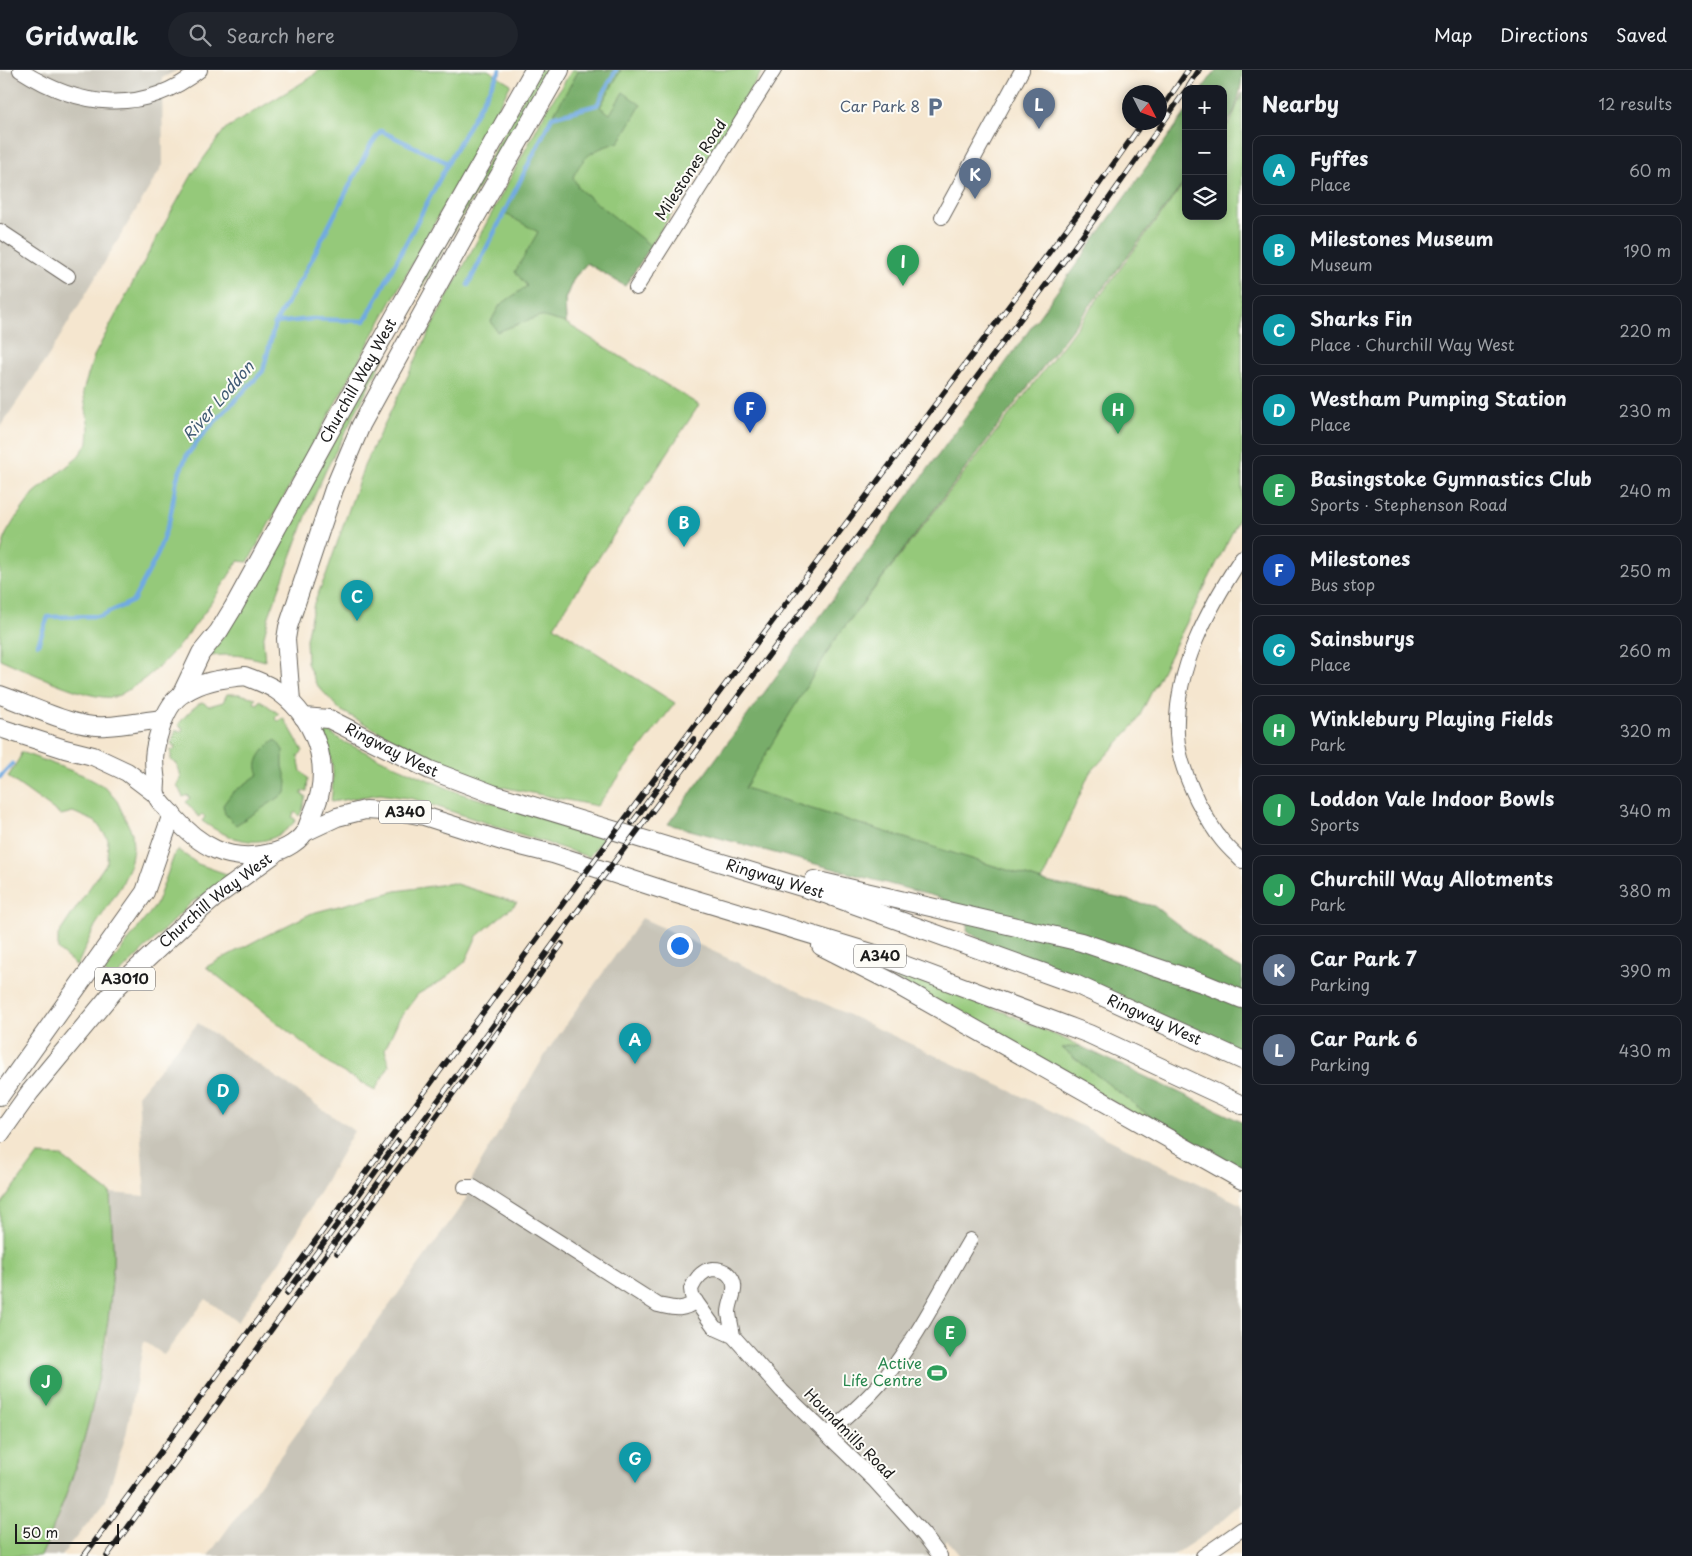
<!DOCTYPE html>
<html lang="en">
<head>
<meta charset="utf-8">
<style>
	body { margin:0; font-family:"Playpen Sans",sans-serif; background:#20242c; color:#f1f3f6 }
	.controls { position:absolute; right:15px; top:15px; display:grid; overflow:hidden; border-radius:10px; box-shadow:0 2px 8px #0003 }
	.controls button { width:45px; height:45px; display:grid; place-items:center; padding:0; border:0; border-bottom:1px solid #363941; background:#171b24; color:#f1f3f6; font:25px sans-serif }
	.compass { position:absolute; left:1122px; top:15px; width:45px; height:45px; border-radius:50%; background:#171b24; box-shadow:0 2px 8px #0003; rotate:132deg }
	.scale { position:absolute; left:15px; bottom:12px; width:104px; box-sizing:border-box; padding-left:5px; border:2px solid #1c1c1c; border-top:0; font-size:14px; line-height:18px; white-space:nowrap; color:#1c1c1c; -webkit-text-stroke:4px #fdfcf7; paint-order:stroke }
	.you { position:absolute; left:679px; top:875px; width:18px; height:18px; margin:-12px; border:4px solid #fff; border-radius:50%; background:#1a73e8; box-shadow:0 0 0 8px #1a73e833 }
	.badge { display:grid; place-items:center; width:32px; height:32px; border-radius:50%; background:#d690ce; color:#fff; font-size:16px; font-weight:700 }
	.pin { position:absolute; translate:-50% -41px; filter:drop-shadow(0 1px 2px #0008) }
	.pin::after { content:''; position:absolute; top:26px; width:18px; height:15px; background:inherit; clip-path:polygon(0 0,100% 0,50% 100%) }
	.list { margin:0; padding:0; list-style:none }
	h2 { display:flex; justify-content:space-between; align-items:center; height:65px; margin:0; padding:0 20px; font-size:21px }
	h2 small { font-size:16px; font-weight:400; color:#9ea1a6 }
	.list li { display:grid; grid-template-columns:32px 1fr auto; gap:15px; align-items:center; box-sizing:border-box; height:70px; margin:0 10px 10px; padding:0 10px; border:1px solid #363941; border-radius:10px }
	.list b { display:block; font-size:19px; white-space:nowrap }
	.list p { margin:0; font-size:16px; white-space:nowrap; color:#9ea1a6 }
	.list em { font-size:16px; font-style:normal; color:#9ea1a6 }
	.icon { flex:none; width:28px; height:28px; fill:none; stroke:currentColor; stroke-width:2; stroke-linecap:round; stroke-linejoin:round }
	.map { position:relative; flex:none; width:1242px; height:1486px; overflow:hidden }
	header { display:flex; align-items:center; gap:30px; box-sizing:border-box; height:70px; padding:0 25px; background:#171b24; border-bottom:1px solid #363941 }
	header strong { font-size:24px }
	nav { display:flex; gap:28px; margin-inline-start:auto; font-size:18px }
	.search { width:350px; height:45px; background:#20242c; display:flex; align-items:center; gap:12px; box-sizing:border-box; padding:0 18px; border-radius:28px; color:#9ea1a6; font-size:19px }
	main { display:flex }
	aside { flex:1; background:#171b24 }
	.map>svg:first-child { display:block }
	.industrial { fill:#c8c4b8 }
	.green { fill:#95c97a; stroke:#58724b }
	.forest { fill:#78ad6a; stroke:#4a6443 }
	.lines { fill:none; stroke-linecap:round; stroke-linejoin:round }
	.stream { stroke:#71aae1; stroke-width:4.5 }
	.minor-casing { stroke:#68635b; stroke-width:16 }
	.major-casing { stroke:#68635b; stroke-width:20 }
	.minor { stroke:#fff; stroke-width:14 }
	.major { stroke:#fff; stroke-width:18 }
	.rail-casing { stroke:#1c1c1c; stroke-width:5.5 }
	.rail { stroke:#fdfcf7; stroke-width:4; stroke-dasharray:11; stroke-linecap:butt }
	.labels { text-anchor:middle; stroke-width:4; stroke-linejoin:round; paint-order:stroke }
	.shield { fill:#fdfcf7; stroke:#605f5e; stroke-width:1 }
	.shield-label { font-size:14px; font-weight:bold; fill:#1c1c1c }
	.service-label { font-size:15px; fill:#4e5e75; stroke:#fdfcf7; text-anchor:end }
	.street-label { font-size:15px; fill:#1c1c1c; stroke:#fdfcf7 }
	.leisure-label { font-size:15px; fill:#27864d; stroke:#fdfcf7; text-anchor:end }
	.water-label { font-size:16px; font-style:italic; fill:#425c75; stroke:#fdfcf7 }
</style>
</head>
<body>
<header>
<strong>Gridwalk</strong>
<div class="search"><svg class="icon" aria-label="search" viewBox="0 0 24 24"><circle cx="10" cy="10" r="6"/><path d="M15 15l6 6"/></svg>Search here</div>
<nav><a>Map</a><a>Directions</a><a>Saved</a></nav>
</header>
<main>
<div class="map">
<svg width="1242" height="1486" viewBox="0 0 1242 1486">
	<rect width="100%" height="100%" fill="#fdfcf7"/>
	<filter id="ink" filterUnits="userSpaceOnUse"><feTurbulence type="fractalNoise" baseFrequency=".02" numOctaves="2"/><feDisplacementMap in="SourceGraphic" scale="10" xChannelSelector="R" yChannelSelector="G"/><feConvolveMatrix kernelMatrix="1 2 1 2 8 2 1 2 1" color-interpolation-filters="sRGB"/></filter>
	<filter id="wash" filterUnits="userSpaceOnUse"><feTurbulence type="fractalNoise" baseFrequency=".0096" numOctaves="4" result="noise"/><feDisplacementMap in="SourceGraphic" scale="20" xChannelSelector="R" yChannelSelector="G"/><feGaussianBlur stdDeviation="1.12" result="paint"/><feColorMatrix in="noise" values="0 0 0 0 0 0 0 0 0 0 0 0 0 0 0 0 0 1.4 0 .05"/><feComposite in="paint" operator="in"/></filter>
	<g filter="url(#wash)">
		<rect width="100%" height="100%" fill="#f5e6cf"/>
		<path class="industrial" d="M0,0H178L162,8L163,95L49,285L0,357Z
			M642,848L1011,1021L1242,1135V1433L1210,1461L1172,1486H960L947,1470L929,1486H208L465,1131L474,1104L548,980Z
			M198,953L354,1061L281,1190L237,1252L206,1229L164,1285L144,1271L126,1365L105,1432L61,1486H41L57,1451L75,1397L90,1348L106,1274L113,1194L110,1123L145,1126L138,1025Z"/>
		<path class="green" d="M319,0H488L511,14L248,492L238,491C209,537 175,592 128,620C124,622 119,626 114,627C88,631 26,600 0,589V487L6,464L15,449L34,423L76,389L88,373L89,358L83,321L94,286L155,171L193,103L225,59L310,8Z
			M539,0H546L408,241L326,400L310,436L269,546L263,570L265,591C245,585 231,584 210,586L234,549Z
			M572,0H763L625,216L587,193L574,208L565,229L566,253L699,335L554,556L675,633L597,736L487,714L438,694L340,640L316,614L307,593L306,569L314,533L326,505L364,396L435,250L547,39Z
			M1242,23V443L1136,653L1089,704L1042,811L744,718L836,568L1055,286L1186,111V146H1223V60L1231,51Z
			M227,624H239L256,628L254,633L258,634L260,630L279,644L275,648L278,651L283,648L290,658L303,681L298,686L301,701L308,708L307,721H302V725L306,726L302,741L299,746L295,742L292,747L296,750C269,783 233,773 202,751L205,747L202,744L199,747L186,732L190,728L188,725L183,727L177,715L181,709C180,702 179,696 173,691H171V680L175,679V675H171L176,660L181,662L183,658L178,655C185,646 192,638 202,632L209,636L223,632Z
			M324,658L344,672L396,696L459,723L605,765L589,787L414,729L380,724L331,732C335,701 333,689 323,660Z
			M21,682L83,705L105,717L117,731L132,763L133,778L130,796L121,816L95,856L77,896L58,880V865L107,792L108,769L96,752L73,742L61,745L8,707L20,687Z
			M178,780L198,794L235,807L192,832L113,910L104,902L156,835L175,783Z
			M453,813L517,833L477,866L465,892L443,910L418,924L399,949L385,979L389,996L375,1020L335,998L206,897L259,869L312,843L396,821Z
			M885,897L1006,943L1080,976L1062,978L1179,1069L883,902Z
			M38,1085L61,1086L110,1123C111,1147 114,1172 113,1196C107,1296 83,1395 41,1486H0V1136Z"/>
		<path class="forest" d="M579,0H621L600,37L610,44L623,22L641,35L619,72C594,80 585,83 573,107L579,119L651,176L625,216L587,193L574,208L565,229L566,253L540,246L497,262L491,251L500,235L527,216L515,202L538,162L504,143L552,47Z
			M1216,0H1242C1242,21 1236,43 1223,60V19H1202Z
			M1186,42V110L836,568L745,718L1042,811L1154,836L1224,890L1242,899V984L976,867L967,860L968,852L941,828L668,754L994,309Z
			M276,670L283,680V696L287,712L286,723L236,755L225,744L223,735L232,723L259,704C251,691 266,676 276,670Z
			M1080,976L1242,1052V1104L1179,1069L1062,978Z"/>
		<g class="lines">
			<path class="stream" d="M468,215L552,47L597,35L616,0
				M275,253L312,249L365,251L448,93L500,0
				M38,574L48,547L101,546L133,531L157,486L170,448L177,408L187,385L206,361L263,301L275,253L303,206L370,76L381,61L448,93
				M0,707L12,694"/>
		</g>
	</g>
	<g filter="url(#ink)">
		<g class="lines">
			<defs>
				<path id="minor" d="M20,0C79,38 142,46 200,0
					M942,147L1022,0
					M0,161L68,206
					M636,218L774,0
					M1242,487C1208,539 1174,600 1177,664C1178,687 1187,709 1197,730C1204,743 1211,757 1221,769C1227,777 1235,784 1242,791
					M465,1117H473L658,1235C673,1238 682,1242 696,1231
					M733,1266C732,1259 730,1251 729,1243C729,1229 742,1216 727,1203C723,1200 718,1199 713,1199C702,1200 695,1210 691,1219L692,1226L715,1258L733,1266L782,1321L875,1411L924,1465L940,1486
					M828,1364C846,1347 867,1330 883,1310C918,1268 942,1217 970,1170
					M1203,1486L1242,1459"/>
				<g id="major">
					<path d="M245,606C255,610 267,614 276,620C309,642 328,683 320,722C318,734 311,746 307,758C301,771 285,780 271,783C229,794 199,776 172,745C167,739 158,731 156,724C155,720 156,716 156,712C153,690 153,682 160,660C164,647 171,630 184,623C204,610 222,609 245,606Z"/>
					<path id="s1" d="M182,623L201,583L219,561L233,538L335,352L534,0"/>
					<path d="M0,625C30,635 75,659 106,656C125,655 144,651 163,649"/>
					<path d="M291,631L286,569L288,557L334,419L361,355L471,155L560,0"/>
					<path id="s2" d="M303,647L329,649L430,700L493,724L828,825L1075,914L1242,990"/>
					<path d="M0,658L65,679L93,686L127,702L156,724"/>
					<path d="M305,762L337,747L365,740L402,742L424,746L505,772L553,784L670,822L872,883L1089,964L1242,1035"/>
					<path d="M814,810L1081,872L1205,914L1242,929"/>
					<path d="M821,876L890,911L1242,1110"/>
					<path d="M0,1026L145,822L172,744"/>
					<path id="s3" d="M0,1064L30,1022L117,917L190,849L217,826L273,785"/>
				</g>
			</defs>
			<use href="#minor" class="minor-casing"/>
			<use href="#major" class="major-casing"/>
			<use href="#minor" class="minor"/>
			<use href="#major" class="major"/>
			<defs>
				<path id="rail" d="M1187,19L1199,0
					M1160,41L1188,0
					M632,753L694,669
					M337,1183L562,874
					M287,1223L398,1071
					M84,1486L644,723L1083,137L1143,52
					M107,1486L428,1044L585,831L1081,168L1186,20"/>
			</defs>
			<use href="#rail" class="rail-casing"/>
			<use href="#rail" class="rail"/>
		</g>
	</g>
	<defs>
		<symbol id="parking-bare" viewBox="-9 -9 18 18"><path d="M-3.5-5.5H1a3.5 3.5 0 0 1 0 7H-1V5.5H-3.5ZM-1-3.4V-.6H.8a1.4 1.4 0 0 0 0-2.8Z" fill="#5c6f8a" stroke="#fdfcf7" stroke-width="2.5" paint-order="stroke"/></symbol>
		<symbol id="stadium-bare" viewBox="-9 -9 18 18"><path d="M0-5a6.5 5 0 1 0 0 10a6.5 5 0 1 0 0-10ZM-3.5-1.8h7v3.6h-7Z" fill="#2e9e5b" stroke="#fdfcf7" stroke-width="2.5" paint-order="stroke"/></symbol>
	</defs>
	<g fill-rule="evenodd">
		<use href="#parking-bare" x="921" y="23" width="28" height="28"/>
		<use href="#stadium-bare" x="923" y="1289" width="28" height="28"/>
	</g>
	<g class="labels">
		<g class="shield">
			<rect x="379" y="730.5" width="52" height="23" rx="4"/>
			<rect x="854" y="874.5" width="52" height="23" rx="4"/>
			<rect x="95" y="897.5" width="60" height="23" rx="4"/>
		</g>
		<g class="shield-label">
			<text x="405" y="747">A340</text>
			<text x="880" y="891">A340</text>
			<text x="125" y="914">A3010</text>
		</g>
		<g class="service-label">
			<text x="920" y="42">Car Park 8</text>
		</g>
		<g class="street-label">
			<text transform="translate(691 100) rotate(-57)" y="5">Milestones Road</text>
			<text dy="5" stroke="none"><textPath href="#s1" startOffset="359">Churchill Way West</textPath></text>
			<text dy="5" stroke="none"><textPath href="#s2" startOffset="96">Ringway West</textPath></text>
			<text dy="5" stroke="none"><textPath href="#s2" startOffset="501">Ringway West</textPath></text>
			<text dy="5" stroke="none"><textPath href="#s3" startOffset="319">Churchill Way West</textPath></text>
			<text dy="5" stroke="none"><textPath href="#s2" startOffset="906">Ringway West</textPath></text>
			<text transform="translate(849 1364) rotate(45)" y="5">Houndmills Road</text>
		</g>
		<g class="leisure-label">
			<text x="922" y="1299">Active<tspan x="922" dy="17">Life Centre</tspan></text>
		</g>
		<g class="water-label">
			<text transform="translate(218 331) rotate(-49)" y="6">River Loddon</text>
		</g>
	</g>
</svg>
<div class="controls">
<button>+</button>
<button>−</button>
<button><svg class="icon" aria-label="layers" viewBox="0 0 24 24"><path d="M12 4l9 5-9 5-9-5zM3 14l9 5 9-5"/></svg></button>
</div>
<svg class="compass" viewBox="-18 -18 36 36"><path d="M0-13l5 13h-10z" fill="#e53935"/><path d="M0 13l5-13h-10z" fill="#9ea1a6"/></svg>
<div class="scale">50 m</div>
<div class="you"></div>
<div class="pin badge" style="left:635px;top:994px;background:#0f9aa8">A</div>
<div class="pin badge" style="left:684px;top:477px;background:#0f9aa8">B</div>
<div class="pin badge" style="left:357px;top:551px;background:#0f9aa8">C</div>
<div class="pin badge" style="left:223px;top:1045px;background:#0f9aa8">D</div>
<div class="pin badge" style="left:950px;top:1287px;background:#2e9e5b">E</div>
<div class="pin badge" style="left:750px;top:363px;background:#1a4fb4">F</div>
<div class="pin badge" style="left:635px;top:1413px;background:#0f9aa8">G</div>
<div class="pin badge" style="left:1118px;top:364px;background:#2e9e5b">H</div>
<div class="pin badge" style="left:903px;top:216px;background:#2e9e5b">I</div>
<div class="pin badge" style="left:46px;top:1336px;background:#2e9e5b">J</div>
<div class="pin badge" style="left:975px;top:129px;background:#5c6f8a">K</div>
<div class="pin badge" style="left:1039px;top:59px;background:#5c6f8a">L</div>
</div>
<aside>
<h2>Nearby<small>12 results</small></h2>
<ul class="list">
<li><span class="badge" style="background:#0f9aa8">A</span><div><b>Fyffes</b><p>Place</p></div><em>60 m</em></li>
<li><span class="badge" style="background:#0f9aa8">B</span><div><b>Milestones Museum</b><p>Museum</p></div><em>190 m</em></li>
<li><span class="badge" style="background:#0f9aa8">C</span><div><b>Sharks Fin</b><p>Place · Churchill Way West</p></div><em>220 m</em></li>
<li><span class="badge" style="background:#0f9aa8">D</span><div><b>Westham Pumping Station</b><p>Place</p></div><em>230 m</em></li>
<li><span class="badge" style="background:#2e9e5b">E</span><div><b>Basingstoke Gymnastics Club</b><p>Sports · Stephenson Road</p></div><em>240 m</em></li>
<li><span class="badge" style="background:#1a4fb4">F</span><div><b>Milestones</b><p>Bus stop</p></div><em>250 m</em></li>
<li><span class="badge" style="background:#0f9aa8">G</span><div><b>Sainsburys</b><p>Place</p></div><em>260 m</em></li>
<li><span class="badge" style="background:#2e9e5b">H</span><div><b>Winklebury Playing Fields</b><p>Park</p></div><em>320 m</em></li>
<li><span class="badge" style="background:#2e9e5b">I</span><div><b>Loddon Vale Indoor Bowls</b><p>Sports</p></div><em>340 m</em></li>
<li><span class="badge" style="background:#2e9e5b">J</span><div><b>Churchill Way Allotments</b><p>Park</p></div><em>380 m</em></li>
<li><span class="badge" style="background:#5c6f8a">K</span><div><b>Car Park 7</b><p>Parking</p></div><em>390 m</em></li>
<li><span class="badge" style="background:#5c6f8a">L</span><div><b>Car Park 6</b><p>Parking</p></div><em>430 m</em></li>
</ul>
</aside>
</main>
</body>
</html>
